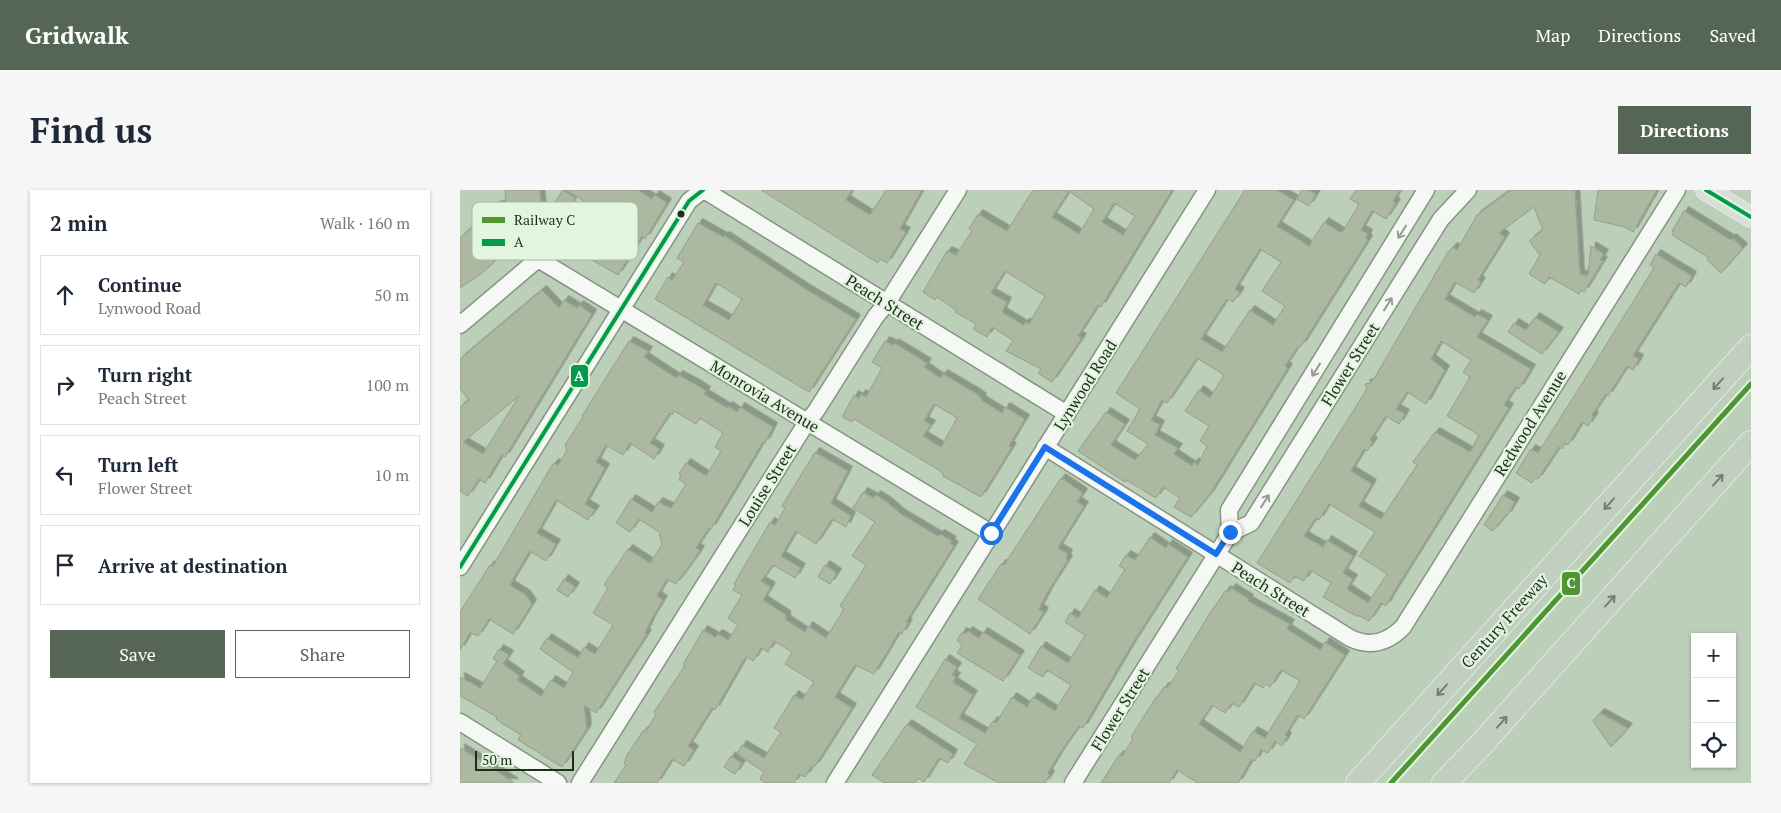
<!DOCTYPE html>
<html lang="en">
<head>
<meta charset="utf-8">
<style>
	body { margin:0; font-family:"PT Serif",serif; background:#f6f6f7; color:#1f2937 }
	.controls { position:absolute; right:15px; bottom:15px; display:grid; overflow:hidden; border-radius:0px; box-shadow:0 1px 4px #0004 }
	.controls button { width:45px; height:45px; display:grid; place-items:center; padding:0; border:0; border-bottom:1px solid #e0e1e3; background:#fff; color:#1f2937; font:25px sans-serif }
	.scale { position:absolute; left:15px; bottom:12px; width:99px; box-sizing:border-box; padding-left:5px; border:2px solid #1f2d1d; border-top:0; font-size:14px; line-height:18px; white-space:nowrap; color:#1f2d1d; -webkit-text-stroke:4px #e2f5df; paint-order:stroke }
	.stop { position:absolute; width:15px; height:15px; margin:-11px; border:4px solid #1a73e8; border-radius:50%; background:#fff }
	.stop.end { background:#1a73e8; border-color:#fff; box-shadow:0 1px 5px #0008 }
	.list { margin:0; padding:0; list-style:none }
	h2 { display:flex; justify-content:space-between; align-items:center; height:65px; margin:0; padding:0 20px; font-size:21px }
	h2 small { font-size:16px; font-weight:400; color:#747a83 }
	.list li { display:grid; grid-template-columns:32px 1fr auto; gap:15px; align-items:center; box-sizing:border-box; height:80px; margin:0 10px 10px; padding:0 10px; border:1px solid #e0e1e3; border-radius:0px }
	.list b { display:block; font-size:19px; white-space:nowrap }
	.list p { margin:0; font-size:16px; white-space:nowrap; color:#747a83 }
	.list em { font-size:16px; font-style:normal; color:#747a83 }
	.actions { display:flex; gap:10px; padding:15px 20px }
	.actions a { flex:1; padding:11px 0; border:1px solid #566654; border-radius:0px; text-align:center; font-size:18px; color:#566654 }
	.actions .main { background:#566654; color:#fff }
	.icon { flex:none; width:28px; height:28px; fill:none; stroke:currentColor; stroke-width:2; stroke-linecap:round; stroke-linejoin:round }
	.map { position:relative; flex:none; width:1291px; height:593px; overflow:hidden; border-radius:0px }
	header { display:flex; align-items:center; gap:30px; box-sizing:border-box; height:70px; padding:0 25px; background:#566654; color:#fff }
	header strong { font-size:24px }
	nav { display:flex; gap:28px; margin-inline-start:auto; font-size:18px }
	.intro { display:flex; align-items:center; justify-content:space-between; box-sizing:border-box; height:120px; padding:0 30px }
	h1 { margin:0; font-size:35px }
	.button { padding:12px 22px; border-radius:0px; background:#566654; color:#fff; font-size:18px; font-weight:700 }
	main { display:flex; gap:30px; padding:0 30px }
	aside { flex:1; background:#fff; border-radius:0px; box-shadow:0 1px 4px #0004 }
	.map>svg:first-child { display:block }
	.building { fill:#acb8a0; stroke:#939f8b; fill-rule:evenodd; filter:url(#shadow) }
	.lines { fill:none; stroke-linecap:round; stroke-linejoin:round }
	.minor-casing { stroke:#869583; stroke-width:19 }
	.major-casing { stroke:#e1e9e0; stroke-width:22 }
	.highway-casing { stroke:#e1e9e0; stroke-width:26 }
	.minor { stroke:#f5f8f4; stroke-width:16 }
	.major { stroke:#d7dfd6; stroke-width:20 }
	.highway { stroke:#c3cec2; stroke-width:24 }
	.bus-1-casing { stroke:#e2f5df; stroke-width:8 }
	.bus-1 { stroke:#039a4c; stroke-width:4 }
	.rail-1-casing { stroke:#e2f5df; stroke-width:9 }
	.rail-1 { stroke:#4f9534; stroke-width:5 }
	.oneway { stroke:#959d93 }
	.oneway2 { stroke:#717e70 }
	.route { stroke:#1a73e8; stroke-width:6 }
	.bus-dot { fill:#1f2d1d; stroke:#e2f5df; stroke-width:2 }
	.labels { text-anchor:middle; stroke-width:4.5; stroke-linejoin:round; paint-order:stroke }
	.street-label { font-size:16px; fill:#1f2d1d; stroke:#e2f5df }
	.key { fill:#e2f5df; stroke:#a8b9a5; stroke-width:1 }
	.key-label { font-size:14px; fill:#1f2d1d }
	.line-badge { stroke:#e2f5df; stroke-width:2 }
	.badge-label { font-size:14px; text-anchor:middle; font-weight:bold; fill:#fff }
</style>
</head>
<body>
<header>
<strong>Gridwalk</strong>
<nav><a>Map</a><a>Directions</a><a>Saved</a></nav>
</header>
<div class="intro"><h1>Find us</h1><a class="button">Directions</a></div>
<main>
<aside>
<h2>2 min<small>Walk · 160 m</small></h2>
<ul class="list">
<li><svg class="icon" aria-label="ahead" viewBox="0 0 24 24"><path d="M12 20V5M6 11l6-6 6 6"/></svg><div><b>Continue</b><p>Lynwood Road</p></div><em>50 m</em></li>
<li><svg class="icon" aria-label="right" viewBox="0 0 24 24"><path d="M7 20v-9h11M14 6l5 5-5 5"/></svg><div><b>Turn right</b><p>Peach Street</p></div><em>100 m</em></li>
<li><svg class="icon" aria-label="left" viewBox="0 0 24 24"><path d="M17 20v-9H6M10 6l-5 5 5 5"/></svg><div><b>Turn left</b><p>Flower Street</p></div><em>10 m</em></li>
<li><svg class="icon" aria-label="arrive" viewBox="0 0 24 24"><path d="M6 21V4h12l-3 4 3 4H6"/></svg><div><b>Arrive at destination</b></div></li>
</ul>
<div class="actions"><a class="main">Save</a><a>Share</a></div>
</aside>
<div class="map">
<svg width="1291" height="593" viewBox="0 0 1291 593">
	<defs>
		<filter id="shadow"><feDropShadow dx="4.5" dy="-4.5" stdDeviation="0" flood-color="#0004"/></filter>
	</defs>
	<rect width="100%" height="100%" fill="#bccfb9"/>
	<path class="building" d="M45,0H80L84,43L63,45L59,19L30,30L26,20L46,12Z
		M103,0L115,8L107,20L95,12Z
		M106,0H178L192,9L195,5L207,13L185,49L182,46L158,85L99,51L114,28L125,35L135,18Z
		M301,0H392L386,10L410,25L426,0H462L440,39L446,42L427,73L420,69L418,73Z
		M573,0H712L641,117L638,115L618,146L622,148L592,192L578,183L581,179L546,161L553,151L551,149L532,137L527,147L513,139L516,134L495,122L496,120L477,107L475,110L463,102L487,61L496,65L512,41L509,39L518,24L547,41ZM609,1L634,19L619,44L592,27ZM654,13L675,26L663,45L642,32ZM545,81L585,106L569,134L566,132L563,135L542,122L547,112L531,103Z
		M785,0H817L834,10L817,36L849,56L864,32L880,42L883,41L899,14L890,9L896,0H940L933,11L936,13L926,29L912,21L901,40L908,44L906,48L908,50L842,155L837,158L825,176L828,178L750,304L731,327L714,317L720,308L703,297L696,308L666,290L665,292L618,261L646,222L665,234L651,255L675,270L688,254L667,241L680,219L656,203ZM800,59L821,72L802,101L825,116L813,135L790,120L762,162L741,149L767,109L773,112L780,102L775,99ZM737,168L764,185L750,208L739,200L725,221L749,236L740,251L747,256L738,275L734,272L732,276L714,264L718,258L695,245L700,235L691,230L702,210L707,213Z
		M842,0H849L856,4L849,16L837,9Z
		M1051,0H1115L1120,85H1128L1131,56L1144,64L1140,70L1143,71L1124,102L1122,100L1119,104L1089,87L1085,94L1069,84L1080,65L1069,51L1083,40L1074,17L1039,43L1045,47L1018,90L1021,92L1014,103L995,92L985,109L1015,127L1017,124L1028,130L1017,147L1071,179L1059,199L1056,197L1044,215L1049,218L932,405L926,416L921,413L909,431L900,426H896L863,407L871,393L850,380L844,391L834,386L830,393L797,373L907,199L905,194L910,193L915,187L988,62L993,57L997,60L1017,25ZM981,151L1011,170L1003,182L1010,187L987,226L1019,245L1010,262L975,242L953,272L957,275L921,329L899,316L912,294L891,281L904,259L907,261L913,252L910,250L926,226L939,234L945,224L936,219L947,202L966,214L985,180L971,169ZM869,314L915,342L899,366L927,384L908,413L887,399L893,389L883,383L893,366L867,350L863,357L844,346L856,328L859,330Z
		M1138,0H1197L1173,42L1165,37L1134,30Z
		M1224,21L1271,50L1272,48L1283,58L1261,83L1247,70L1249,68L1212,45L1214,42L1212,41Z
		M24,27L41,47L38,48L48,59L21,84L0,98V48Z
		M238,33L263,47L265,46L344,98L396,129L349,202L195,109L208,87L212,90L224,72L217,68ZM256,93L282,109L269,130L243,115Z
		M1196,64L1232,86L1226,97L1219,93L1173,166L1179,169L1173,180L1167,176L1148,206L1146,204L1132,225L1134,226L1128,236L1122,232L1108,255L1105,253L1102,259L1099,257L1078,289L1075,288L1072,293L1056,283L1071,259L1078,263L1118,200L1194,78L1190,75Z
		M82,100L99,118L104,110L117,118L119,115L132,124L45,267L42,265L25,293L19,289L8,306L0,301V217L9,210L0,199V169ZM59,206L23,264L3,252Z
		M1075,127L1099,142L1082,164L1048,142L1054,133L1066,140Z
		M169,151L188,161L184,167L216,188L218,185L237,195L246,201L244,204L267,218L268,216L277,222L280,217L313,237L305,253L303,252L251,339L249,338L236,358L240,360L233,371L216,394L207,389L197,406L203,410L191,430L185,443L187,444L136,523L124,515L127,539L102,577L58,550L61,545L40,532L36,529L37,527L0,506V487L20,498L37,471L33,469L39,459L49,465L43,474L60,486L57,490L81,506L91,490L104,498L113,482L80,459L87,448L118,468L124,457L135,464L153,435L133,423L148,398L144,395L168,359L190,373L202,355L199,342L179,329L170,342L156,333L171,309L192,322L198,312L211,318L226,294L219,290L221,285L219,284L226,273L246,286L261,261L255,257L263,243L240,228L236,234L214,221L212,225L210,223L190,253L200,259L194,269L170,253L163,265L146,255L136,272L145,278L125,314L135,320L128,330L96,310L77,343L96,354L86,371L70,361L53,389L50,395L66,405L72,414L53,444L29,429L18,446L10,443L0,460V422L30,375L33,376L91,277L94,273L98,275L107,260L105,255L123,227L122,226Z
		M425,151L433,155L434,153L467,173L464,177L480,188L483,184L517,204L522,208L521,210L542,223L545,217L565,229L549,256L552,257L521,307L483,286L482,282L394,229L392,232L382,227L394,205L399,208L401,204L406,207L422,178L412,172ZM474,214L497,228L481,257L463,246L471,235L464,231Z
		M355,262L388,281L371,313L391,326L386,337L372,329L356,354L336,341L321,366L341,378L335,388L313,375L301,391L311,397L303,410L326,425V430L345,442L348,436L366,448L384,419L380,416L406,375L392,366L415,332L393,318L403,302L414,308L416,305L427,312L441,324L478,346L480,344L492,351L490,353L494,356L446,432L448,433L442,444L439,442L414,484L395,475L375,507L392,518L355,576L351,577L345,587L339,584L334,593H306L300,589L304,582L277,564L282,555L304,568L321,542L314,538L334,505L342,510L354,492L325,474L332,462L314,451L308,462L301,458L293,471L286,467L283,471L255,520L252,518L228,556L234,560L224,576L212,569L197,593H154L166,575L164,573L167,565L183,541H186L196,524L194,522L224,477V473L243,440L255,447L258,444L268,450L278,435L268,428L282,405L273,400L276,395L274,394L310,332L315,335L325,318L322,316Z
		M601,288L623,303L617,312L624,316L598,358L608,364L606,368L608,370L589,400L579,419L584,422L570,444L518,409L541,374L544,375Z
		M1043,305L1055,312L1047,326L1046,325L1033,341L1024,335Z
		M690,347L706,358L708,354L728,367L671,456L623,538L619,536L600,563L588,583L590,585L585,593H539L504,574L517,554L456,517L485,469L497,477L492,485L496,487L493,492L513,505L499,528L525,543L533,531L536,533L552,507L567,517L573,507L595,521L611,495L587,480L583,487L568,478L581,456L608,473L625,445L605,432L610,423L618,428L635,400L647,408L665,379L659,376L666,365L675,370Z
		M365,375L377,383L370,394L358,387Z
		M104,389L115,397L108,407L97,400Z
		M771,398L789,409L788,411L830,434L827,439L860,460L865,452L885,465L844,529L838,525L825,545L827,547L822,556L815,551L808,563L801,560L795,571L792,569L778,593H738L717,580L709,593H641L659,565L662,566L673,549L671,547L696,507L697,508L704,497L707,498L719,481L716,479L750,423L766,400L769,402ZM821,480L840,491L805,548L793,541L780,562L739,534L752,515L765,523L772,513L779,517L794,493L803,498L806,494L810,497Z
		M508,441L519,448L523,442L560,465L543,491L497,463L502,456L497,450L502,442L506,444Z
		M1140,523L1168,538L1151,557L1133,531Z
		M447,534L493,564L488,573L479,568L464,592L458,588L455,593H425L412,585Z
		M0,558L31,577L54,593H0Z
		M271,566L282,573L275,584L264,577Z"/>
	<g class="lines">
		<defs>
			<path id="minor" d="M244,0L607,224
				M0,135L78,69L531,343
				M585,257L890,448C911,458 928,452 943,437L1217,0
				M770,343L769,320L966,0
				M0,377L229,11L243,0
				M0,532L98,593
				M120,593L347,232L356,221L416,126L427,113L498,0
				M375,593L747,0
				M613,593L770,343L791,333L981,29L1008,0"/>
			<path id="major" d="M1246,0L1291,27"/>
			<path id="highway" d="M898,593L1291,157
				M984,593L1019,557L1291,253"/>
		</defs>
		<use href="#minor" class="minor-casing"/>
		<use href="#major" class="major-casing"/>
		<use href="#highway" class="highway-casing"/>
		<use href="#minor" class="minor"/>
		<use href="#major" class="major"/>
		<use href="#highway" class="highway"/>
		<defs>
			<path id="bus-1" d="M1246,0L1291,27
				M0,377L229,11L243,0"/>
		</defs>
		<use href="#bus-1" class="bus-1-casing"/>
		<use href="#bus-1" class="bus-1"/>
		<defs>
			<path id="rail-1" d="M931,593L1291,194"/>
		</defs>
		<use href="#rail-1" class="rail-1-casing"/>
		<use href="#rail-1" class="rail-1"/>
	</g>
	<defs><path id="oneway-shaft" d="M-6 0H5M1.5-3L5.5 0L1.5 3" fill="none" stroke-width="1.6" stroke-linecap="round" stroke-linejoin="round" transform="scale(1.25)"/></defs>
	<g class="oneway">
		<use href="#oneway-shaft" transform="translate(942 42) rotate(122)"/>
		<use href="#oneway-shaft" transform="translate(928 114) rotate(-58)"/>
		<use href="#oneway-shaft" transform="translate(856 180) rotate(122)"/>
		<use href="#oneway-shaft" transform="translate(805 311) rotate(-58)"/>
	</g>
	<g class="oneway2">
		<use href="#oneway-shaft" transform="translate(1258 194) rotate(132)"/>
		<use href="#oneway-shaft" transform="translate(1258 290) rotate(-48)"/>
		<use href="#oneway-shaft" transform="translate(1149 314) rotate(132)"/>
		<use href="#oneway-shaft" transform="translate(1150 411) rotate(-48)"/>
		<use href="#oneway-shaft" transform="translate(982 500) rotate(132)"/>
		<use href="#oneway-shaft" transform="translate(1042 532) rotate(-48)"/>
	</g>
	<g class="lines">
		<path class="route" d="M531,343L585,257L756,364L770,342"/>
	</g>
	<circle class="bus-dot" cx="221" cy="24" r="4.5"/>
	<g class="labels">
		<g class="street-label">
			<text transform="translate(425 112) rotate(32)" y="6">Peach Street</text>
			<text transform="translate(890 174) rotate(-58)" y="6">Flower Street</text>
			<text transform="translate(625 195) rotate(-58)" y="6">Lynwood Road</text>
			<text transform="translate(305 206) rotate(31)" y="6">Monrovia Avenue</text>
			<text transform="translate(1070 233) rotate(-58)" y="6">Redwood Avenue</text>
			<text transform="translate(307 295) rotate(-58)" y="6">Louise Street</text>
			<text transform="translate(811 399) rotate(32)" y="6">Peach Street</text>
			<text transform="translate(1044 431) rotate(-48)" y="6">Century Freeway</text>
			<text transform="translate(660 519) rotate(-58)" y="6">Flower Street</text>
		</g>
	</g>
	<rect x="12" y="12" width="166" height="58" rx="8" class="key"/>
	<rect x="22" y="27" width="23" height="6" fill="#4f9534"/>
	<rect x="22" y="49" width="23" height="7" fill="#039a4c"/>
	<g class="key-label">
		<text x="54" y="35">Railway C</text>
		<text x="54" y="57">A</text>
	</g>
	<g class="line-badge">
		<rect x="110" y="174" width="19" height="24" rx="5" fill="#039a4c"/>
		<rect x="1101" y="381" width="20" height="25" rx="5" fill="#4f9534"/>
	</g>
	<g class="badge-label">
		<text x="119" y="191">A</text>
		<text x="1111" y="398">C</text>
	</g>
</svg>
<div class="controls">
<button>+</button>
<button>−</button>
<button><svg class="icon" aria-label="locate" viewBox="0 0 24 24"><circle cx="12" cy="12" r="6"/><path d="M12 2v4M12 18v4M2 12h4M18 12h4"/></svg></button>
</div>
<div class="scale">50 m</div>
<div class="stop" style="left:531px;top:343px"></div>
<div class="stop end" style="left:770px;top:342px"></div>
</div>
</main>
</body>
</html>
